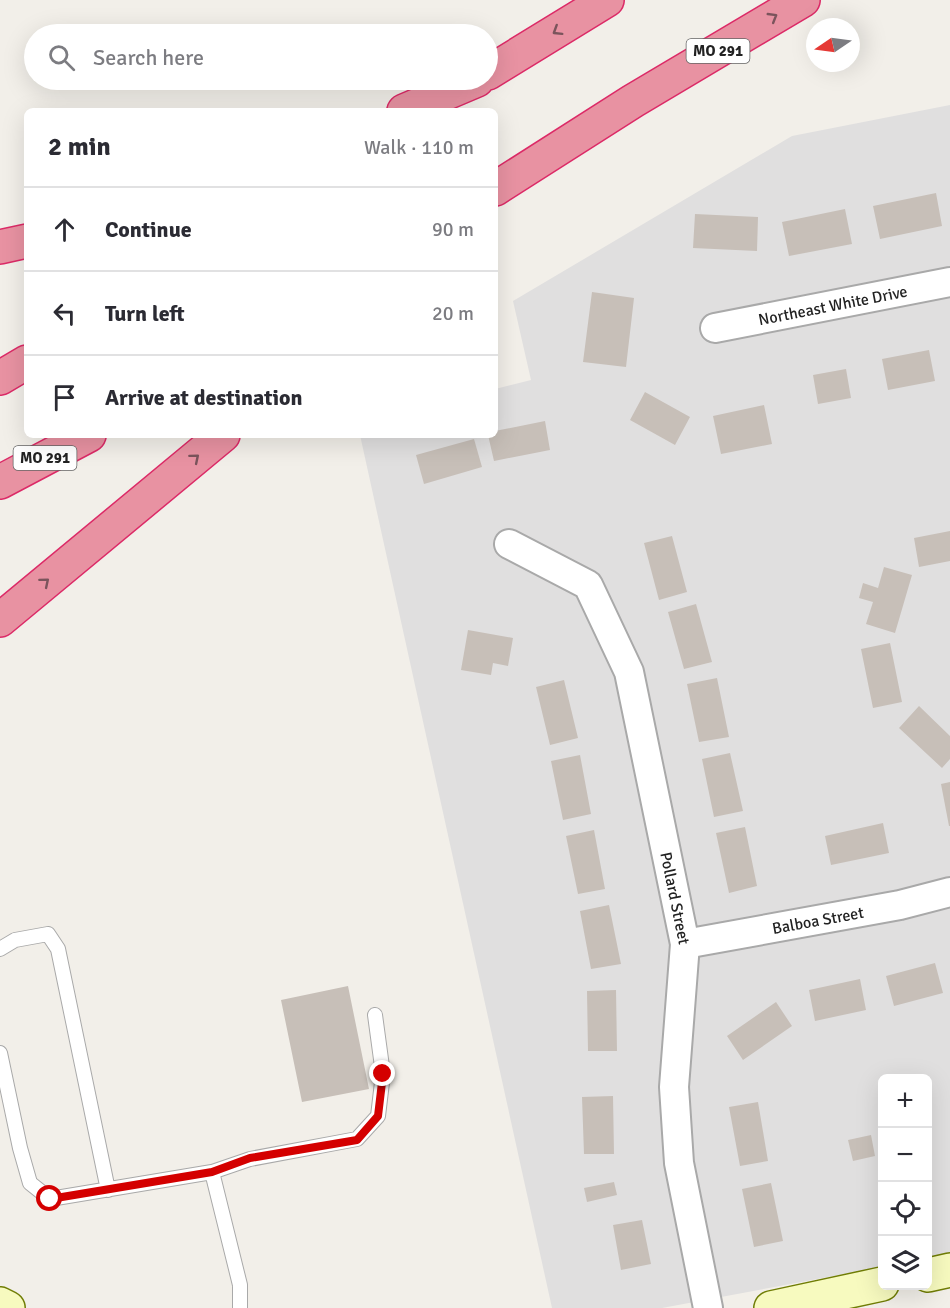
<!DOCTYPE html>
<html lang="en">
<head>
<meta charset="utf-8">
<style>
	body { margin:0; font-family:Signika,sans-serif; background:#f2f2f3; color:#2b2b33 }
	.controls { position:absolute; right:18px; bottom:18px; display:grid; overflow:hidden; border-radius:9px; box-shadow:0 6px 24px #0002 }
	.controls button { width:54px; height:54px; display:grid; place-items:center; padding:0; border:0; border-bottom:2px solid #e1e1e2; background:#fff; color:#2b2b33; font:30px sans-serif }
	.compass { position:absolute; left:806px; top:18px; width:54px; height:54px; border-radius:50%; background:#fff; box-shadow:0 6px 24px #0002; rotate:257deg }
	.stop { position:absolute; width:18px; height:18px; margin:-14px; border:4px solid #d40000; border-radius:50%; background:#fff }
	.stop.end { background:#d40000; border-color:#fff; box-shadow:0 2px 6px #0008 }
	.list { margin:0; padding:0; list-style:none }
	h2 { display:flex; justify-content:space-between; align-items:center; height:78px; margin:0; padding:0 24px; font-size:26px }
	h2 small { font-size:20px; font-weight:400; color:#7c7c81 }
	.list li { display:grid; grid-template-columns:39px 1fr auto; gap:18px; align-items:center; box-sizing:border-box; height:84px; padding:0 24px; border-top:2px solid #e1e1e2 }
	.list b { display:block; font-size:22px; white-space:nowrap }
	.list em { font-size:20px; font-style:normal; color:#7c7c81 }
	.icon { flex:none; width:33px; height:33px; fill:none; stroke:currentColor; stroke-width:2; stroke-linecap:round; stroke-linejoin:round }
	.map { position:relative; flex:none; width:950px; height:1308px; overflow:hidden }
	.search { position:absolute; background:#fff; box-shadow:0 6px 24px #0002; left:24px; top:24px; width:474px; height:66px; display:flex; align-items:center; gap:15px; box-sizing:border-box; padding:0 21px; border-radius:33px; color:#7c7c81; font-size:22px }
	.panel { position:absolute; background:#fff; box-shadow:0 6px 24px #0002; left:24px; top:108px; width:474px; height:330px; border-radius:9px }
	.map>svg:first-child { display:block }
	.residential { fill:#e0dfdf }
	.building { fill:#c7bfb8 }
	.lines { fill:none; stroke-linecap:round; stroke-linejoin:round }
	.lane-casing { stroke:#a9a9a9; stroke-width:16 }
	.street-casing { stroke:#a9a9a9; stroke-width:32 }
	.secondary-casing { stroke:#707d05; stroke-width:36 }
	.highway-casing { stroke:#dc2a67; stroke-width:36 }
	.lane { stroke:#fff; stroke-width:14 }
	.street { stroke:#fff; stroke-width:28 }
	.secondary { stroke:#f7fabf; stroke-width:33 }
	.highway { stroke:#e892a2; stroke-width:33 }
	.oneway { stroke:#7b545c }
	.route { stroke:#d40000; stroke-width:8 }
	.labels { text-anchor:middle; stroke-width:4.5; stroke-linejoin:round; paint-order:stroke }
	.shield { fill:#fff; stroke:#646464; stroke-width:1.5 }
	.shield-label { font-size:15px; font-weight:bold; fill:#222 }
	.street-label { font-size:16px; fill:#222; stroke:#fff }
</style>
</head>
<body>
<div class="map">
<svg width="950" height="1308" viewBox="0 0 950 1308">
	<rect width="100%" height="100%" fill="#f2efe9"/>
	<path class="residential" d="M950,105V1254L928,1258V1078H882V1267L662,1308H552L360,435H495V389L531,380L513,301L792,136Z"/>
	<path class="building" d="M936,193L942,226L880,239L873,206Z
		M845,209L852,244L789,256L782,222Z
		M695,214L758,217L757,251L693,248Z
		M592,292L634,298L626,367L583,362Z
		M929,350L935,381L888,390L882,359Z
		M846,369L851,398L818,404L813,375Z
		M645,392L690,417L675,445L630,420Z
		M764,405L772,444L721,454L713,416Z
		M545,421L550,450L494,461L488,435H495V431Z
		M474,439L482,467L424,484L416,455Z
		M950,531V561L919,567L914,538Z
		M672,536L687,592L659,600L644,543Z
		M884,567L912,575L895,633L866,624L873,602L859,598L863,583L878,588Z
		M696,604L712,662L684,669L668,612Z
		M468,630L513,638L508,666L493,663L491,675L461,670Z
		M890,643L902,702L873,708L861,649Z
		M717,678L729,737L699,742L687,684Z
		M564,680L578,738L550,745L536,687Z
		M919,706L950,736V759L942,768L899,728Z
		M730,753L743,811L714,817L702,759Z
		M580,755L591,814L563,820L551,761Z
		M950,782V826H949L941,784Z
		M883,823L889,853L831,865L825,836Z
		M745,827L757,886L729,893L716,833Z
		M594,830L605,889L578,894L566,836Z
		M609,905L621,964L591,969L580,911Z
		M935,963L943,993L894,1006L886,976Z
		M860,979L866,1010L815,1021L809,990Z
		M348,986L369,1089L302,1102L281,1000Z
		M616,990L617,1051H588L587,991Z
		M776,1002L792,1026L743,1060L727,1036Z
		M613,1096L614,1154H584L582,1097Z
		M758,1102L768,1161L740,1166L729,1107Z
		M871,1135L875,1156L853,1161L848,1140Z
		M614,1182L617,1195L587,1202L584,1188Z
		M771,1183L783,1241L754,1247L742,1189Z
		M642,1220L651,1264L621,1270L613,1225Z"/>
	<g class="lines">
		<defs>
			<path id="lane" d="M0,949L15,940L48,934L58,949L108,1190
				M0,1053L20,1148L30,1183L50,1199L212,1172
				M240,1308V1285L212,1172L250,1159L357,1139L378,1116L383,1074L375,1015"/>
			<g id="street">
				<path id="s1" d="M715,328L950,282"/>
				<path id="s2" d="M509,544L588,585L629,672L685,944L674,1087L679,1163L708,1308"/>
				<path id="s3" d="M685,944L900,905L950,892"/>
			</g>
			<path id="secondary" d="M928,1275L950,1270
				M0,1304L8,1308
				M771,1308L882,1284"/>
			<path id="highway" d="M488,73L607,0
				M404,111L477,80
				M495,189L633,101L803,0
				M0,247L27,241
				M0,378L27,362
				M0,482L89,435
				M0,620L223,435"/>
		</defs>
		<use href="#lane" class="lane-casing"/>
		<use href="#street" class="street-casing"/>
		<use href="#secondary" class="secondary-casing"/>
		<use href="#highway" class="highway-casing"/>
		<use href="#lane" class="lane"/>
		<use href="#street" class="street"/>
		<use href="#secondary" class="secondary"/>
		<use href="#highway" class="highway"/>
	</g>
	<defs><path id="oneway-chevron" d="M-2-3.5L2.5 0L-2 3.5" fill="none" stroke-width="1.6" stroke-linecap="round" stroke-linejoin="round" transform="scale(1.5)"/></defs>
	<g class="oneway">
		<use href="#oneway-chevron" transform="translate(773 17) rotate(-31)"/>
		<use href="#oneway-chevron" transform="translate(557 31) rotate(148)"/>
		<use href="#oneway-chevron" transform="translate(195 458) rotate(-40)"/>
		<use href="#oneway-chevron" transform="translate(45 582) rotate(-40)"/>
	</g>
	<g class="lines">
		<path class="route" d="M50,1199L212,1172L250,1158L357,1140L378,1116L383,1074"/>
	</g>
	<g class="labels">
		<g class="shield">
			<rect x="686.5" y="39" width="63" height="24" rx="4.5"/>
			<rect x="13.5" y="446" width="63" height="24" rx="4.5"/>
		</g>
		<g class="shield-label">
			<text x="718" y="56">MO 291</text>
			<text x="45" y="463">MO 291</text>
		</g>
		<g class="street-label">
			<text dy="6" stroke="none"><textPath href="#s1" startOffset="120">Northeast White Drive</textPath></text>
			<text dy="6" stroke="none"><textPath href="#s2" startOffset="416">Pollard Street</textPath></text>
			<text dy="6" stroke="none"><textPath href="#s3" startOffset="135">Balboa Street</textPath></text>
		</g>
	</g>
</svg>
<div class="controls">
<button>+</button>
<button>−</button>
<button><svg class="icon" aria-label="locate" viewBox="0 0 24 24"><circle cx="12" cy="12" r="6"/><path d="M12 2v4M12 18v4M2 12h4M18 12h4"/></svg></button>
<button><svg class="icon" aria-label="layers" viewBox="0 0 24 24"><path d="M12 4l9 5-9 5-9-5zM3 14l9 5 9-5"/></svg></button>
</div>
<svg class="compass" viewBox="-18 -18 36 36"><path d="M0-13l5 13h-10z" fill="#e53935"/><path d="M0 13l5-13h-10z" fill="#7c7c81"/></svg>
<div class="stop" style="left:50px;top:1199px"></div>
<div class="stop end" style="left:383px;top:1074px"></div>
<div class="search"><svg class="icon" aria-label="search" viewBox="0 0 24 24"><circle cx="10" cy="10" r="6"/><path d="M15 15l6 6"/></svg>Search here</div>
<section class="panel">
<h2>2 min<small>Walk · 110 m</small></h2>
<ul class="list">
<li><svg class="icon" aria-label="ahead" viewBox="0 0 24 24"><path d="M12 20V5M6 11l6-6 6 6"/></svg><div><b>Continue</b></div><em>90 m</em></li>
<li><svg class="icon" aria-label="left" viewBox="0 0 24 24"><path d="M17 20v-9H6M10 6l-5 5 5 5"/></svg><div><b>Turn left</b></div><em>20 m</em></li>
<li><svg class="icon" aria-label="arrive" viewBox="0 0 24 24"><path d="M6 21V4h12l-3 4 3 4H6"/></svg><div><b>Arrive at destination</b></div></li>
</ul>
</section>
</div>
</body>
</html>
